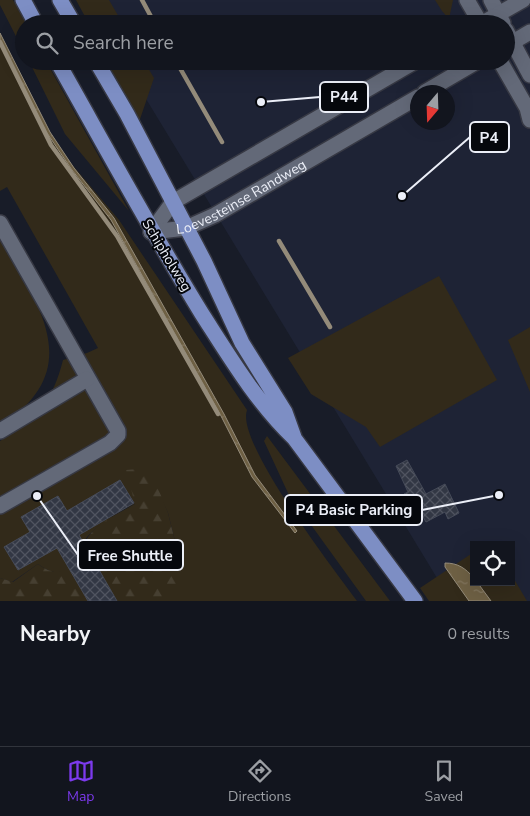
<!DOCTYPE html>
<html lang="en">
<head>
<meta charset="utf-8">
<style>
	body { margin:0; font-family:"Nunito Sans",sans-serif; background:#1b1e27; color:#f1f3f6 }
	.controls { position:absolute; right:15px; bottom:15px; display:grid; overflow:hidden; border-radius:0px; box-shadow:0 5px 20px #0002 }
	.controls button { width:45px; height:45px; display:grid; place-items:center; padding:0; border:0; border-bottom:1px solid #31343c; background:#12151e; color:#f1f3f6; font:25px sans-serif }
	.compass { position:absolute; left:410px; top:85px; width:45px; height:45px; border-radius:50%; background:#12151e; box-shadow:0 5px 20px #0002; rotate:199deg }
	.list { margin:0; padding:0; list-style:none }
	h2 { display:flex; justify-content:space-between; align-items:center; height:65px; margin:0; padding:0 20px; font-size:21px }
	h2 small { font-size:16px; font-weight:400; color:#9c9fa4 }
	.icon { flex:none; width:28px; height:28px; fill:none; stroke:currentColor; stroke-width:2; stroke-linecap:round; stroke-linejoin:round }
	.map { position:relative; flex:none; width:530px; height:601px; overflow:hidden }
	.search { position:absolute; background:#12151e; box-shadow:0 5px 20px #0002; left:15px; right:15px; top:15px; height:55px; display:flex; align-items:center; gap:12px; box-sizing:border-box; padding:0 18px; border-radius:28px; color:#9c9fa4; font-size:19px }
	.sheet { height:145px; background:#12151e }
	nav { display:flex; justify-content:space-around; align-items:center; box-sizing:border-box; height:70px; border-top:1px solid #31343c; background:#12151e; font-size:14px; color:#9c9fa4 }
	nav a { display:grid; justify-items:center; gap:2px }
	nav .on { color:#7c3aed }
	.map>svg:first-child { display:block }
	.built { fill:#1e2335; fill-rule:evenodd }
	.grass { fill:#322a1a }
	.forest { fill:url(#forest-firs) }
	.water { fill:url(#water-ripples); stroke:#948b7a }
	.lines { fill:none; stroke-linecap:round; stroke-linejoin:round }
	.stream { stroke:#948b7a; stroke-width:4.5 }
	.building { fill:url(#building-cross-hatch); stroke:#454a58 }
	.minor-casing { stroke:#373944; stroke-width:18 }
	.major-casing { stroke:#373944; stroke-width:18 }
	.minor { stroke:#636978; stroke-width:15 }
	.major { stroke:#7d8ec4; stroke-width:15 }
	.labels { text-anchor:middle; stroke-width:4; stroke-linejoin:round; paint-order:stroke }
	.street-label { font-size:14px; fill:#ebeef7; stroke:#05070c }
	.leader { fill:none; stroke:#ebeef7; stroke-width:2 }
	.callout-dot { fill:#ebeef7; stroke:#05070c; stroke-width:2 }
	.callout { fill:#05070c; stroke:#ebeef7; stroke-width:2 }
	.callout-label { font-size:15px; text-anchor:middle; font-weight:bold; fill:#ebeef7 }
</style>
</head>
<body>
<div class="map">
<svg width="530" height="601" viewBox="0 0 530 601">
	<defs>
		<pattern id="forest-firs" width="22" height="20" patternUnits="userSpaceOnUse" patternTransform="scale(1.25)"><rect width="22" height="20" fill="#322a1a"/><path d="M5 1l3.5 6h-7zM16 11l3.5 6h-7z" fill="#463f31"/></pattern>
		<pattern id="water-ripples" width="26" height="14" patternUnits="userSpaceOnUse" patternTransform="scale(1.25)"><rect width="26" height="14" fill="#6e6044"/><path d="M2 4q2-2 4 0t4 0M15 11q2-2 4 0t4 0" fill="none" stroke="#837760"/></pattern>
		<pattern id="building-cross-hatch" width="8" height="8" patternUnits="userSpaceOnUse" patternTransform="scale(1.25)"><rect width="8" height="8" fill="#323744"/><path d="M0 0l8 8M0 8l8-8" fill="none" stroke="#505460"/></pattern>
	</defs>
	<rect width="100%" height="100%" fill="#181c28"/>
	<path class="built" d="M86,0H530V601H451L123,61H506V24H100ZM418,92H448V122H418ZM474,545H511V582H474Z"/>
	<path class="grass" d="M0,0H13L26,24H24V52L0,5Z
		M76,0H109L123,24H89Z
		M435,0H453L449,19L442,11Z
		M0,36L53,142L119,220L247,410C235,442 336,572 357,601H178V553L168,513L162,500C153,501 144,502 135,504C122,509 93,528 85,540C78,549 76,562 66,569C57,576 46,570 38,564L12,582L0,578V441C37,420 53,400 63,360L87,353L98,348L7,187L0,191Z
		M29,61H46L129,211L65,134Z
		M107,61H144L154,78L138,125Z
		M0,238C39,306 88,369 0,426Z
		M439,276L497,380L380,447L366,427L311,394L288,358Z
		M530,327V392L508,340Z
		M267,436L390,601H366L288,493L264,441Z
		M474,552V582H511V574L527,601H429L420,588Z"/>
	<path class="forest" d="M150,468L168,513L178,553V601H0V578L13,582L38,564C71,589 76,547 94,530C105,519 121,512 135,504L126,470Z"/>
	<path class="water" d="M0,33L50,132L74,168L114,218L224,414L255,475L297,531L295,533L252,477L221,416L111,220L72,170L47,133L0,41Z
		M445,563C458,563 465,568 474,578V582H477L491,601H469L445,567Z"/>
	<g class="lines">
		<path class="stream" d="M142,0L155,24
			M0,42L51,145L117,236L218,414
			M176,61L222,142
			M279,241L330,327"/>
	</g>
	<path class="building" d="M407,460L426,494L445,484L459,513L448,519L445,512L426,522L422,515L417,518L404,494L408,492L396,466Z
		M120,480L134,503L79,535L117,601H88L57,548L18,570L4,547L30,532L21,517L58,496L67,511Z"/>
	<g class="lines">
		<defs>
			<g id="minor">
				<path d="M467,0L481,24"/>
				<path d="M491,0L503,23"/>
				<path d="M481,24L523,0"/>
				<path d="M506,30L530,75"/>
				<path d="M506,46L530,32"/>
				<path d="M500,61L527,108L530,120"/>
				<path d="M425,92L478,61"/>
				<path d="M0,223L118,431V435L110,443L0,506"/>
				<path d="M151,232L173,202L416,61"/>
				<path id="s1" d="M151,232L186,228L215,215L418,97"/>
				<path d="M0,431L87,379"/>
			</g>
			<path id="major" d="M23,0L36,24
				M60,0L74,24
				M57,61C105,146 151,231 202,314C229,356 257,403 294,438L415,601
				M96,61L127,114L204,261L242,343L285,412L294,437"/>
		</defs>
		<use href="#minor" class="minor-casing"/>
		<use href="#major" class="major-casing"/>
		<use href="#minor" class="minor"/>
		<use href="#major" class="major"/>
	</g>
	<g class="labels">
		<g class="street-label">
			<text dy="5" stroke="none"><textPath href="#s1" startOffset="98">Loevesteinse Randweg</textPath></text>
			<text transform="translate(167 255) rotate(59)" y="5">Schipholweg</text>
		</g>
	</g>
	<path class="leader" d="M261 102L320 97M402 196L470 137M499 495L422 510M37 496L78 555"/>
	<g class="callout-dot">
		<circle cx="261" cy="102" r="5"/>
		<circle cx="402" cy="196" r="5"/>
		<circle cx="499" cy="495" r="5"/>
		<circle cx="37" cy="496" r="5"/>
	</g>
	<g class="callout">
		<rect x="320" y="82" width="48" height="30" rx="5"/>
		<rect x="470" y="122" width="39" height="30" rx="5"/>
		<rect x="285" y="495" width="137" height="30" rx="5"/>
		<rect x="78" y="540" width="105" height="30" rx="5"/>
	</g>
	<g class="callout-label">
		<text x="344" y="102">P44</text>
		<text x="489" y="143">P4</text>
		<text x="354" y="515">P4 Basic Parking</text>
		<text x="130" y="561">Free Shuttle</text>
	</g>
</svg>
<div class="controls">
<button><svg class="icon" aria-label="locate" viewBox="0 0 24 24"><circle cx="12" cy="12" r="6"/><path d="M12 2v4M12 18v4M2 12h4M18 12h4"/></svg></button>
</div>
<svg class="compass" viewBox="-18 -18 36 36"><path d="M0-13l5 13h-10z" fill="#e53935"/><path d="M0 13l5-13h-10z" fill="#9c9fa4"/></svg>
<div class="search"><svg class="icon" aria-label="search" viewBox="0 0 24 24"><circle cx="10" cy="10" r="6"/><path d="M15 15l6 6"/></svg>Search here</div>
</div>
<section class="sheet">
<h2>Nearby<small>0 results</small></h2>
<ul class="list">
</ul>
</section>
<nav>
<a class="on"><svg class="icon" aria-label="map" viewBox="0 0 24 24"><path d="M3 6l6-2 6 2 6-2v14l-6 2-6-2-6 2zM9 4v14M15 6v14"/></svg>Map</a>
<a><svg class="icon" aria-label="directions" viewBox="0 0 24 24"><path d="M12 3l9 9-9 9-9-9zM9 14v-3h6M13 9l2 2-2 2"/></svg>Directions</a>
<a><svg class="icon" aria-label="saved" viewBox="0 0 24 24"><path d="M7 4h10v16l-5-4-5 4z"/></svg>Saved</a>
</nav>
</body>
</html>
